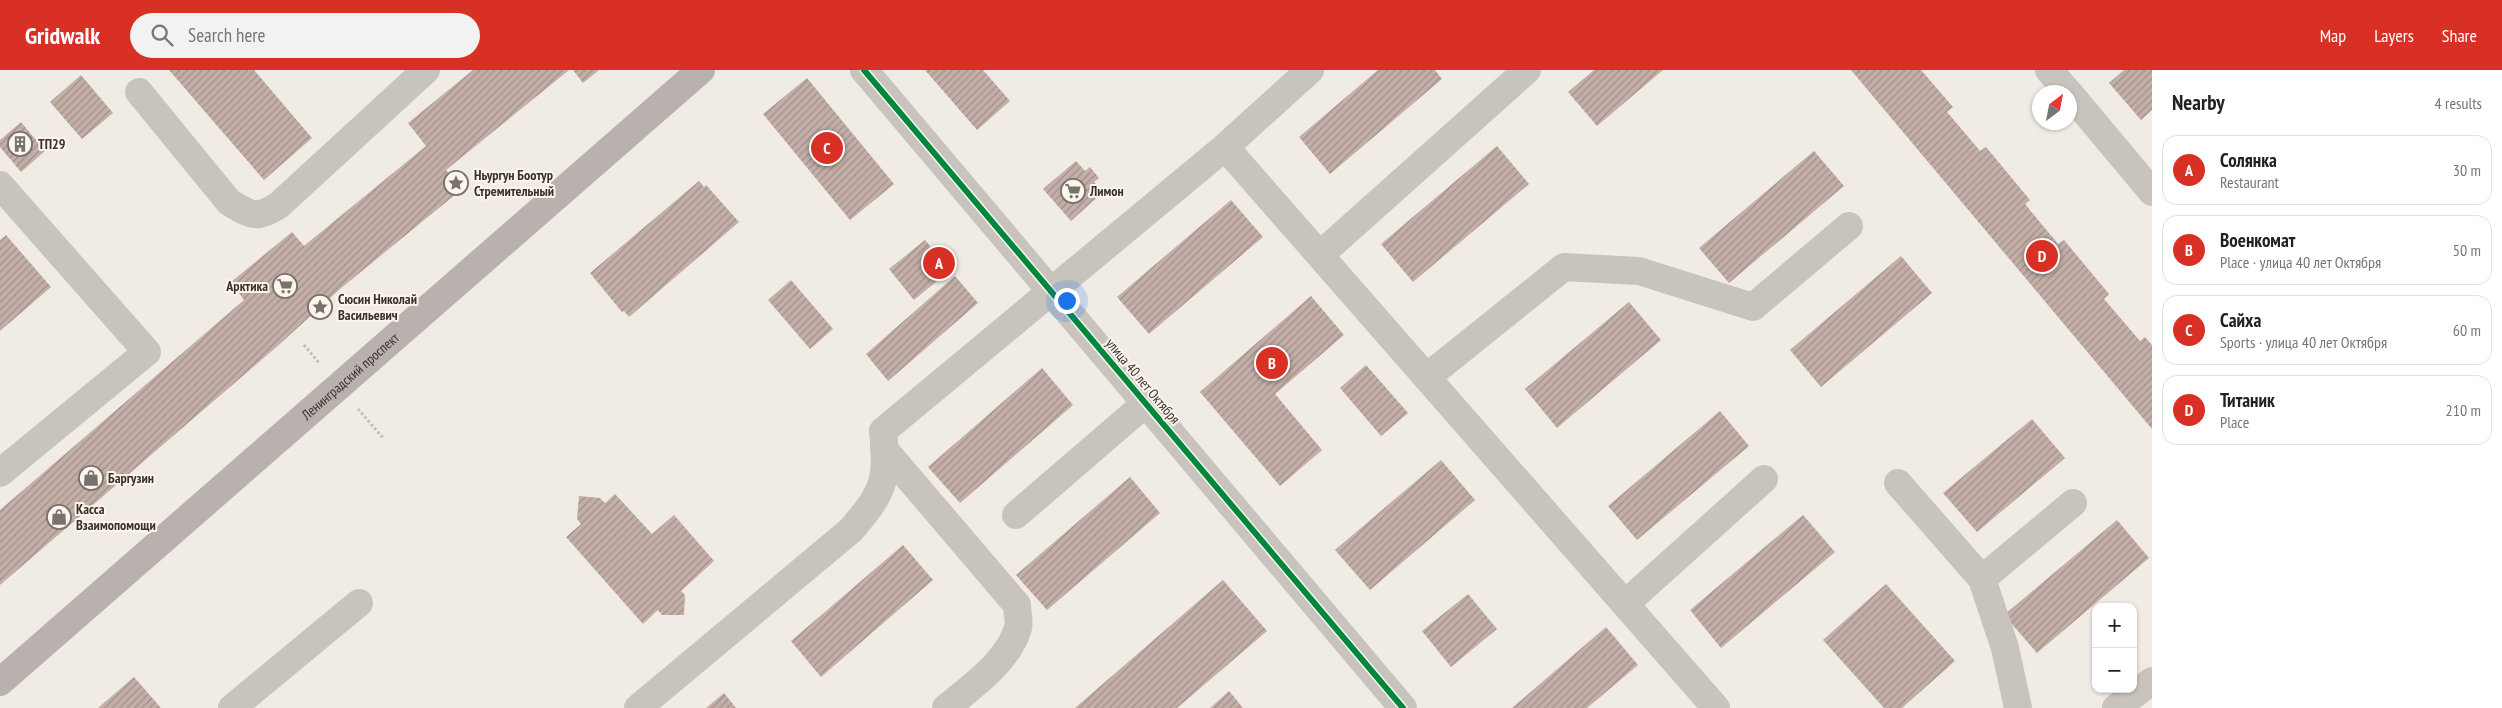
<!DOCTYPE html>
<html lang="en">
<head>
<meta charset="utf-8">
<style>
	body { margin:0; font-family:"PT Sans Narrow",sans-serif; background:#f2f2f2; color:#222 }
	.controls { position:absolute; right:15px; bottom:15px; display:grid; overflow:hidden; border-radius:10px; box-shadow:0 1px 4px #0004 }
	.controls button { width:45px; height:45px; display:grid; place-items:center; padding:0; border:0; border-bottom:1px solid #e0e0e0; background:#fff; color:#222; font:25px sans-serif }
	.compass { position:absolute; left:2032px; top:15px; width:45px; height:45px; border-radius:50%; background:#fff; box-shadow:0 1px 4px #0004; rotate:32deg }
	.you { position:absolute; left:1066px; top:230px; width:18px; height:18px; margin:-12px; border:4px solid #fff; border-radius:50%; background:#1a73e8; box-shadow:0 0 0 8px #1a73e833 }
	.badge { display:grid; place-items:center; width:32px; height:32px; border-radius:50%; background:#d93025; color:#fff; font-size:16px; font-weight:700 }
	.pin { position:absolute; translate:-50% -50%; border:2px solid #fff; box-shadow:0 1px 5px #0006 }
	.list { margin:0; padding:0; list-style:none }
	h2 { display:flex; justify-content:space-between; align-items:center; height:65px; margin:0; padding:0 20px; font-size:21px }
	h2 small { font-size:16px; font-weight:400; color:#767676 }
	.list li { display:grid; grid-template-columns:32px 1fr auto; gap:15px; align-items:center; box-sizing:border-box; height:70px; margin:0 10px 10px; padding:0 10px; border:1px solid #e0e0e0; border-radius:15px }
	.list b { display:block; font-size:19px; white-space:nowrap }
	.list p { margin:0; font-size:16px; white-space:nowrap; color:#767676 }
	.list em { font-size:16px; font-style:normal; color:#767676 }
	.icon { flex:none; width:28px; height:28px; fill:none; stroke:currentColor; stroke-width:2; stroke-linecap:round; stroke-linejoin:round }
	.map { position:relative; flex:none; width:2152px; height:638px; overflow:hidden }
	header { display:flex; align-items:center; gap:30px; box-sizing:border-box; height:70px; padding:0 25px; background:#d93025; color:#fff }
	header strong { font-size:24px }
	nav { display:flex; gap:28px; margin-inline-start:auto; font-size:18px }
	.search { width:350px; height:45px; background:#f2f2f2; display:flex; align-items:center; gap:12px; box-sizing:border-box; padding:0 18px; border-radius:28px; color:#767676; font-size:19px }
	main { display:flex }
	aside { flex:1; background:#fff }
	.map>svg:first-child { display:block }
	.building { fill:url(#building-hatch) }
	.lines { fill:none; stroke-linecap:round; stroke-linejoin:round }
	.path { stroke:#c2bbb6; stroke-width:3; stroke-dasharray:2.5 2.5; stroke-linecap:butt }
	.minor { stroke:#c9c3be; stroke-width:28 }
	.major { stroke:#b8b1ad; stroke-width:28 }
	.cycleway-casing { stroke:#fbf5ee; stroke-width:9 }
	.cycleway { stroke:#00873e; stroke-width:6 }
	.labels { text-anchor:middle; stroke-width:4; stroke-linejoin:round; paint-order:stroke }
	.poi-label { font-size:14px; font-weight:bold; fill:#3b302b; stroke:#fbf5ee; text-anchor:start }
	.street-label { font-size:14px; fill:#3b302b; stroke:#fbf5ee }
</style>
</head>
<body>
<header>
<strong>Gridwalk</strong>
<div class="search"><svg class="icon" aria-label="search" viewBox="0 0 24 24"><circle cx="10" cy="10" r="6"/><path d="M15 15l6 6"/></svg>Search here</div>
<nav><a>Map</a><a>Layers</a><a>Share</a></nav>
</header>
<main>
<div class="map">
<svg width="2152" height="638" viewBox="0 0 2152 638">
	<defs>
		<pattern id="building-hatch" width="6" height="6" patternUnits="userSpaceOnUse" patternTransform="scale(1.25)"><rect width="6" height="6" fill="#c3afa7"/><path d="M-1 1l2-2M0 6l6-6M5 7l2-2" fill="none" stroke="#a08f88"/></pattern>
	</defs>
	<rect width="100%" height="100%" fill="#f0ebe5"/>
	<path class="building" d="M169,0H254L312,68L264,110Z
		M473,0H569L446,100L462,119L340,219L281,273L0,515V440L244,230L231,212L292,162L304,176L426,76L408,53Z
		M573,0H599L583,13Z
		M925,0H983L1010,31L977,60Z
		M1378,0H1435L1442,9L1330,104L1299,67Z
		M1594,0H1663L1597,56L1568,22Z
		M1851,0H1921L1953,37L1947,42L1964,62L1980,81L1986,77L2030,130L2025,134L2058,174L2064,170L2109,224L2104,229L2140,271L2145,267L2152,275V359Z
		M2124,0H2152V40L2141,50L2109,13Z
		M81,5L113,43L82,69L50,32Z
		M807,8L894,114L850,150L763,44Z
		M21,52L45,81L21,102L0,77V70Z
		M1497,76L1529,114L1413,212L1381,174Z
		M1814,81L1844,116L1729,213L1699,178Z
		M1076,91L1085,101L1090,97L1099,108L1094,112L1103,122L1071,151L1043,119Z
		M699,111L704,117L706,115L739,152L629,247L624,241L622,242L590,203Z
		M1231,130L1263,167L1149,264L1117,227Z
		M6,165L51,217L0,261V170Z
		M925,170L950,200L914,230L889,199Z
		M1901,186L1932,223L1821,317L1790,280Z
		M955,206L978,233L888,311L866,284Z
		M791,210L833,259L810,279L768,230Z
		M1311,226L1344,265L1275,324L1322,380L1280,416L1200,322Z
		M1629,232L1661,270L1557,358L1525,319Z
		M1366,295L1408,343L1381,366L1340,318Z
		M1042,298L1073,335L960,433L928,397Z
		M1720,341L1749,376L1637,470L1608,436Z
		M2032,349L2065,388L1977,462L1943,423Z
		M1441,390L1475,430L1370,520L1335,480Z
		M1130,407L1160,443L1047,540L1016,505Z
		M615,424L652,464L674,445L714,491L681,521L685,525L684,545H662L658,540L643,554L566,467L581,454L577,449L579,426L600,428L605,433Z
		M1803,445L1835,482L1721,578L1690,540Z
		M2117,450L2149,488L2037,583L2004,545Z
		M903,475L933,510L821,607L791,571Z
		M1223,510L1267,561L1177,638H1075Z
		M1886,514L1955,591L1902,638H1884L1823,570Z
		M1468,524L1497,559L1451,597L1422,561Z
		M1606,557L1638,595L1587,638H1512Z
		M134,607L161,638H98Z
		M1229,621L1243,638H1210Z
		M724,623L736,638H706Z"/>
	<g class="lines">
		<path class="path" d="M304,275L320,294
			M358,339L384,369"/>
		<path class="minor" d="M864,0L1403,638
			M2049,0L2068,22
			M139,22L229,132C251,145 256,150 279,135L426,0
			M2070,24L2152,122
			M1225,77L1716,638
			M0,115L147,282L0,403
			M1320,185L1527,0
			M1427,307L1564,197L1639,201L1753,237L1849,156
			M884,379L1017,535C1017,542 1020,552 1018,558C1008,592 972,616 946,638
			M1898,413L1982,509
			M1016,445L1146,333
			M1625,534L1764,409
			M232,638L359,533
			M638,638L851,460C884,421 888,412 883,361L1225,77L1310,0
			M2018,638L2005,578L1982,509L2073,433
			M2116,638L2152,611"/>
		<path class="major" id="s1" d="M0,612L701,0"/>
		<defs>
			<path id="cycleway" d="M864,0L1403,638"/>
		</defs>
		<use href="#cycleway" class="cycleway-casing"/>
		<use href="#cycleway" class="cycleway"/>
	</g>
	<defs>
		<symbol id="building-ring" viewBox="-11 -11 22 22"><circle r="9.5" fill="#fbf5ee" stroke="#7a716c" stroke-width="1.5"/><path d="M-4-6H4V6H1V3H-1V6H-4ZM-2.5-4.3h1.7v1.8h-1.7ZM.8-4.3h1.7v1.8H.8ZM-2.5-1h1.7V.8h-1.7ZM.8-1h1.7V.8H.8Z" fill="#7a716c"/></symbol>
		<symbol id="sight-ring" viewBox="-11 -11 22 22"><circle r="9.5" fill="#fbf5ee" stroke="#7a716c" stroke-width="1.5"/><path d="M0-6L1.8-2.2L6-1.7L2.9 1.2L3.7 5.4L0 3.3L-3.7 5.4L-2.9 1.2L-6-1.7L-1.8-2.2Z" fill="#7a716c"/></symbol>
		<symbol id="supermarket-ring" viewBox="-11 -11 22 22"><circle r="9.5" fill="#fbf5ee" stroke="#7a716c" stroke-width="1.5"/><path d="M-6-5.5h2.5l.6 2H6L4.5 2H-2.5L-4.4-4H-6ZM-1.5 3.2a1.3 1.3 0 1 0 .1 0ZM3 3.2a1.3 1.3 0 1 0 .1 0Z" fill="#7a716c"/></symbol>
		<symbol id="shop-ring" viewBox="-11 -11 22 22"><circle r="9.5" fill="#fbf5ee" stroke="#7a716c" stroke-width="1.5"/><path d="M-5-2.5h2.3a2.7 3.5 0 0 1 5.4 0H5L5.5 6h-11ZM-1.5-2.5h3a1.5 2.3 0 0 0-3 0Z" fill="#7a716c"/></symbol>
	</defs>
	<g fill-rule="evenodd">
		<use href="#building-ring" x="6" y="60" width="28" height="28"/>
		<use href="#sight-ring" x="442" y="99" width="28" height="28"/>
		<use href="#supermarket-ring" x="1059" y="107" width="28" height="28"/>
		<use href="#supermarket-ring" x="271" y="202" width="28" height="28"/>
		<use href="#sight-ring" x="306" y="223" width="28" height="28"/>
		<use href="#shop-ring" x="77" y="394" width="28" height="28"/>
		<use href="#shop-ring" x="45" y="433" width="28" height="28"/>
	</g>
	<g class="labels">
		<g class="poi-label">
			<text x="38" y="79">ТП29</text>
			<text x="474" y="110">Ньургун Боотур<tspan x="474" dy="16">Стремительный</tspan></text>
			<text x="1090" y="126">Лимон</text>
			<text x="268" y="221" text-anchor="end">Арктика</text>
			<text x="338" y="234">Сюсин Николай<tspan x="338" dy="16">Васильевич</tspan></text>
			<text x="108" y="413">Баргузин</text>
			<text x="76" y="444">Касса<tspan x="76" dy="16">Взаимопомощи</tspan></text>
		</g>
		<g class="street-label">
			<text dy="5" stroke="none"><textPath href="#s1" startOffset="465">Ленинградский проспект</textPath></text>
			<text transform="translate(1143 311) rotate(50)" y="5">улица 40 лет Октября</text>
		</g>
	</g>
</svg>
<div class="controls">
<button>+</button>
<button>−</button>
</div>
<svg class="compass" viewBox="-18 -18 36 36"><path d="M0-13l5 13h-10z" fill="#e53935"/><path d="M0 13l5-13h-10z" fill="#767676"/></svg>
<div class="you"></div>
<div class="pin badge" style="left:939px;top:193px">A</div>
<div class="pin badge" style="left:1272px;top:293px">B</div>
<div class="pin badge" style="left:827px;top:78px">C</div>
<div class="pin badge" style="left:2042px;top:186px">D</div>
</div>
<aside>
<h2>Nearby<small>4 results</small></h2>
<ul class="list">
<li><span class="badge">A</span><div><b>Солянка</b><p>Restaurant</p></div><em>30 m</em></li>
<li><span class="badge">B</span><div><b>Военкомат</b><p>Place · улица 40 лет Октября</p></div><em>50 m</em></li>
<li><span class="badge">C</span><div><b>Сайха</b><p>Sports · улица 40 лет Октября</p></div><em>60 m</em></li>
<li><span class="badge">D</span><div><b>Титаник</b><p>Place</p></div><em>210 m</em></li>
</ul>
</aside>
</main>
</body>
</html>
